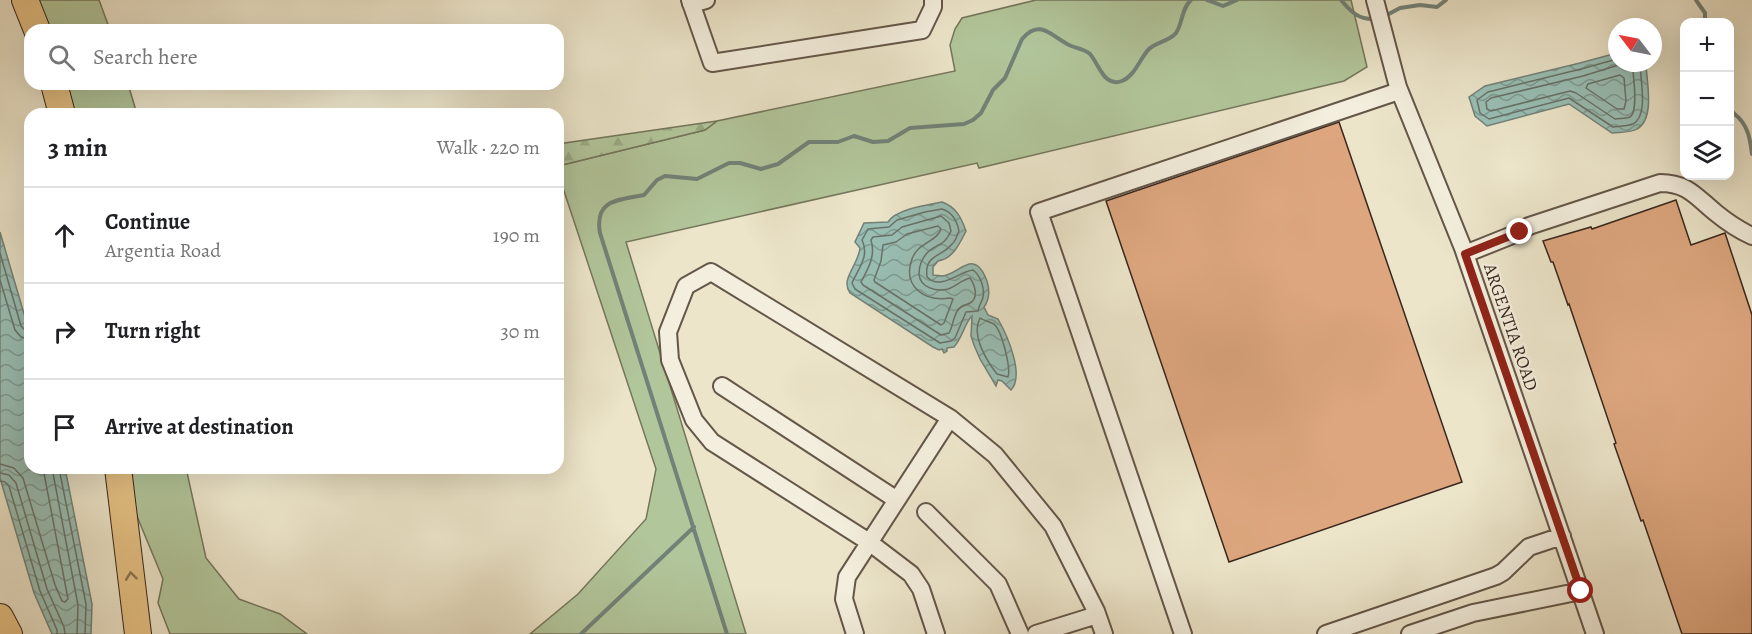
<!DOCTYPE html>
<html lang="en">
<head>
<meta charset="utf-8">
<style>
	body { margin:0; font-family:Alegreya,serif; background:#f2f2f2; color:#202124 }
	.controls { position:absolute; right:18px; top:18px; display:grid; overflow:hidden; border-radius:12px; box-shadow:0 6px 24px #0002 }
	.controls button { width:54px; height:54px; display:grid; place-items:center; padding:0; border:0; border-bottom:2px solid #e0e0e0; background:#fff; color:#202124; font:30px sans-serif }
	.compass { position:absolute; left:1608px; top:18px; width:54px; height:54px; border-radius:50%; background:#fff; box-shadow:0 6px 24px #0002; rotate:302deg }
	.stop { position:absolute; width:18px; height:18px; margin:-14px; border:4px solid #8f2418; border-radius:50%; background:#fff }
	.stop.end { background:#8f2418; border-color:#fff; box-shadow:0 2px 6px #0008 }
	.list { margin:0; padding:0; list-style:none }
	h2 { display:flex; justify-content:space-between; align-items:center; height:78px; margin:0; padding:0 24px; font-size:26px }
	h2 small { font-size:20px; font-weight:400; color:#757577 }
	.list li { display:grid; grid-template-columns:39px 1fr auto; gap:18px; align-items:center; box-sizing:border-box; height:96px; padding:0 24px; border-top:2px solid #e0e0e0 }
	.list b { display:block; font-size:22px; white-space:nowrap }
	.list p { margin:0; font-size:20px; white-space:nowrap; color:#757577 }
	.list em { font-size:20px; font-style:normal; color:#757577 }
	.icon { flex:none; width:33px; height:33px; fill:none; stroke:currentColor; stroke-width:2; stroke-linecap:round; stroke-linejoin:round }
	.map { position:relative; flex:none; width:1752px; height:634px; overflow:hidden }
	.search { position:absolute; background:#fff; box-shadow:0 6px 24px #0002; left:24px; top:24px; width:540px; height:66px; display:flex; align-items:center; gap:15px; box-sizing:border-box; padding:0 21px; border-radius:18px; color:#757577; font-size:22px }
	.panel { position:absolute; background:#fff; box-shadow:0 6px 24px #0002; left:24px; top:108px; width:540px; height:366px; border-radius:18px }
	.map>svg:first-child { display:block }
	.grass { fill:#b2c69b; stroke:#74765c; stroke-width:1.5 }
	.forest { fill:url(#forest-firs); stroke:#74765c; stroke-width:1.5 }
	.water { fill:url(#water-waves); stroke:#728278; stroke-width:1.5 }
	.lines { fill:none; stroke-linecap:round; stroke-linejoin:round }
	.shore { stroke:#687269; stroke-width:1.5 }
	.stream { stroke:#728278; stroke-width:4 }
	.building { fill:#dda67e; stroke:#37261d; stroke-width:1.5 }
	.minor-casing { stroke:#645648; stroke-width:20 }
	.highway-casing { stroke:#37261d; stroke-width:28 }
	.minor { stroke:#f3eedd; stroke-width:16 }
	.highway { stroke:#e6c285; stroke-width:26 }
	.oneway { stroke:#8e7451 }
	.route { stroke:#8f2418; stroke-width:8 }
	.labels { text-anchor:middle; stroke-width:4.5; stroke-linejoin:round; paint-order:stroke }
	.street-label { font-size:18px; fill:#37261d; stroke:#f3eedd }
</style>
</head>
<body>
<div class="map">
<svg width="1752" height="634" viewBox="0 0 1752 634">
	<defs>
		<pattern id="forest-firs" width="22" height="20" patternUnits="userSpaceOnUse" patternTransform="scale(1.5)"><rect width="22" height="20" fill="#b2c69b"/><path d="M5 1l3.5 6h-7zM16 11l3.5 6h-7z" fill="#9aaa85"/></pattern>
		<pattern id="water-waves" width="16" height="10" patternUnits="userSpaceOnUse" patternTransform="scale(1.5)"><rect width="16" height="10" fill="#99bfb5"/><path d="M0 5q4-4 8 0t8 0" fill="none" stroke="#7e9b93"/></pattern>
	</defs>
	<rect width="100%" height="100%" fill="#ece5ca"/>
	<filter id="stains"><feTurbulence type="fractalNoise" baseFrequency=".00333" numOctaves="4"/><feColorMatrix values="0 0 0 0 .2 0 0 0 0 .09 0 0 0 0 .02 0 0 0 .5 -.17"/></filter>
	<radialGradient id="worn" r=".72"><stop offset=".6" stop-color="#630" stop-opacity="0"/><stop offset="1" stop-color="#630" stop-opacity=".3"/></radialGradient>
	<path class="grass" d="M31,0H99L110,30H44Z
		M1036,0H1351L1367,67L1344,81L979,168L977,163L626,242L746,634H530L578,594L646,519L656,469L563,188L558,185V166L705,130L717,121L955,71L950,45L955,29L962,18Z
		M61,84H128L137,114H69Z
		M129,468H186L206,558L239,599L280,614L307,634H170L158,603L163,579L134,509Z"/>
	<path class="forest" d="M717,121L705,130L558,166V144Z"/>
	<path class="water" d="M1617,53V63H1642L1646,65C1647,83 1655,119 1637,129C1631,133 1619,132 1612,133L1569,104L1487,126L1475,116L1469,97L1485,86L1580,63Z
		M942,202C956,207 961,217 966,231C960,243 953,259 938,261L933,267V275C934,275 941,276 942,276C959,275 974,246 987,281C990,291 990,299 984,307L988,315L998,319C1007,335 1025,375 1011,390L1002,381L998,380L996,386L980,359L974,345L971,336L972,316C965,322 963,337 954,347L947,348V351L944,353L942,349L939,350L933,347L850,293C840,279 858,266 860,248L855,242L864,223L888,222C896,209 927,205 942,202Z
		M0,232L30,334V468H65L92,604L91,634H52L34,593L0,478Z"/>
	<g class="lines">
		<path class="shore" d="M1617,59L1581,69L1488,92L1477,100L1480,113L1489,119L1569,98L1613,127C1619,126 1628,126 1633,124C1649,116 1640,78 1640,63
			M1625,63L1583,76L1491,98L1486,102L1487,109L1491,111L1570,91L1576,93L1615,119C1619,118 1626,119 1630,117C1639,111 1633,73 1632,63
			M1620,75L1624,78L1626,101L1624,109H1617L1586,88L1588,84Z
			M942,209C952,212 957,221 959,231C957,235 956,241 952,244C941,258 924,254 927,277C941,291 958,272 973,270C980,275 985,288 983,297C982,302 979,305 978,311L966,312L955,338L951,341L940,343L855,289L852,283C858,269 870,256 862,240L868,229L889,227L897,220L925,212Z
			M941,216L949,223L951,231C943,248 938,242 928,252C922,258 919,265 919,274C920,288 937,292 948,289C956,286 962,280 970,278C975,285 979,298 970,303C965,306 961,305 958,310C953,317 953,326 949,333L941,335L863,285L861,282C868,269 876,256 871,240L873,237L892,235L902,227Z
			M938,226L941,229C937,242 918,242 912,259C902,287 925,302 950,298L953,299L944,323L941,325L875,282L874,280L881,261L883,245L896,242L907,234Z
			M0,253L21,326L25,330L30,331
			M0,280L15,330L21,337L30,339
			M980,318C983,320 990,322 994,324C1002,331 1011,368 1008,377L997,374C986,360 971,335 980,318Z
			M0,464L14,468L23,478L55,585L62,601L65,602L68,599L43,468
			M52,468L78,605L77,634
			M59,468L86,604L85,634
			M0,473L9,475L16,483L47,589L64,627L65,634
			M0,481L5,482L9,486L40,591L57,630V634"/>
		<path class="stream" d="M1207,0L1223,6L1237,0
			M1341,0C1351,12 1359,20 1375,19
			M1696,0L1705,13V22
			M1385,16L1400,8L1420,5L1437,7L1446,0
			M1730,108C1732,113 1735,114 1739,118C1749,129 1750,140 1752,154
			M581,634L694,527
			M727,634L600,233C594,199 619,200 644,195L657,180L665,176L697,179L729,163H740L761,169L778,164L809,142H838L854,136L873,142L888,141L910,128L964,124L973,120L981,113L993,90L1005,78L1022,39C1040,18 1051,36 1069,45C1075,48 1085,49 1090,54C1099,64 1104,88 1122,81C1135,76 1140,58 1149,49C1156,42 1170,41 1176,33C1183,23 1181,9 1191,0"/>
	</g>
	<path class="building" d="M1339,122L1462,482L1229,562L1106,201Z
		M1676,200L1691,245L1725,233L1752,315V634H1682L1643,520L1641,521L1614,444L1616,443L1569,304L1568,305L1553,262H1551L1543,241L1591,227L1592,229Z"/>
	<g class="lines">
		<defs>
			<path id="minor" d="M690,0L712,63L922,30L933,7V0
				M1375,0L1398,87L1463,248L1595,634
				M691,4L706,0
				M1465,254L1520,232L1529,226L1660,183C1688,183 1696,197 1716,213C1727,222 1739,230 1752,236
				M722,386L897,500
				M926,512L998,584L1020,634
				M855,634L844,599L847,577L950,418
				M936,634L921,589L911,574L869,542L712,442L694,420L670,360L668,332L686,286L711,272L950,418L995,455L1053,526L1096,611L1104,634
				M1036,634L1097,615
				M1183,634L1039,212L1399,91
				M1326,634L1496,576L1503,572L1529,547L1562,536
				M1410,634L1473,613L1581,591"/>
			<path id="highway" d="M25,0L37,30
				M54,84L62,114
				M118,468L138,634
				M0,617L9,634"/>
		</defs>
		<use href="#minor" class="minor-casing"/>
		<use href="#highway" class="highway-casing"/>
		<use href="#minor" class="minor"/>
		<use href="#highway" class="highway"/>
	</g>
	<defs><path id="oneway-chevron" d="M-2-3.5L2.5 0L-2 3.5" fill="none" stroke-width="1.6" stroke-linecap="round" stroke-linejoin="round" transform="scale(1.5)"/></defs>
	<use class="oneway" href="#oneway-chevron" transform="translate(131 576) rotate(-97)"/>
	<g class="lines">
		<path class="route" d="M1520,232L1465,254L1581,591"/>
	</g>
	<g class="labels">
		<g class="street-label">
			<text transform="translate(1511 327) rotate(71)" y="6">ARGENTIA ROAD</text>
		</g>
	</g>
	<rect width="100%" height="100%" filter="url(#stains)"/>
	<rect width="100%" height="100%" fill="url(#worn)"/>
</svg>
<div class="controls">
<button>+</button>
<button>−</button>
<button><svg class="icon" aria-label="layers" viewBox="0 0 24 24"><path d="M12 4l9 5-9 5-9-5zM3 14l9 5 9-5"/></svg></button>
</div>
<svg class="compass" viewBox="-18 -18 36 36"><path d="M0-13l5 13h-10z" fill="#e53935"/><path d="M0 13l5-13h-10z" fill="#757577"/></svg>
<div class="stop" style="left:1581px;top:591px"></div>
<div class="stop end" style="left:1520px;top:232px"></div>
<div class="search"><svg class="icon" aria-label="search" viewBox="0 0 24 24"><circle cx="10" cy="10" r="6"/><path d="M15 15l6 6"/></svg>Search here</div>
<section class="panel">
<h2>3 min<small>Walk · 220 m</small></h2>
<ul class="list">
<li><svg class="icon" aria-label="ahead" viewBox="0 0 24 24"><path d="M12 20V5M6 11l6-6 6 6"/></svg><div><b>Continue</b><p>Argentia Road</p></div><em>190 m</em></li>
<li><svg class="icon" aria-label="right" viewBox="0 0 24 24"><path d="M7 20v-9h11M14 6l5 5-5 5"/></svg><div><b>Turn right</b></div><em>30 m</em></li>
<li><svg class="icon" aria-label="arrive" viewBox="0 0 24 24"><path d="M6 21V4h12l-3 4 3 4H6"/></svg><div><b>Arrive at destination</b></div></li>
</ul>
</section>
</div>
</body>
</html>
